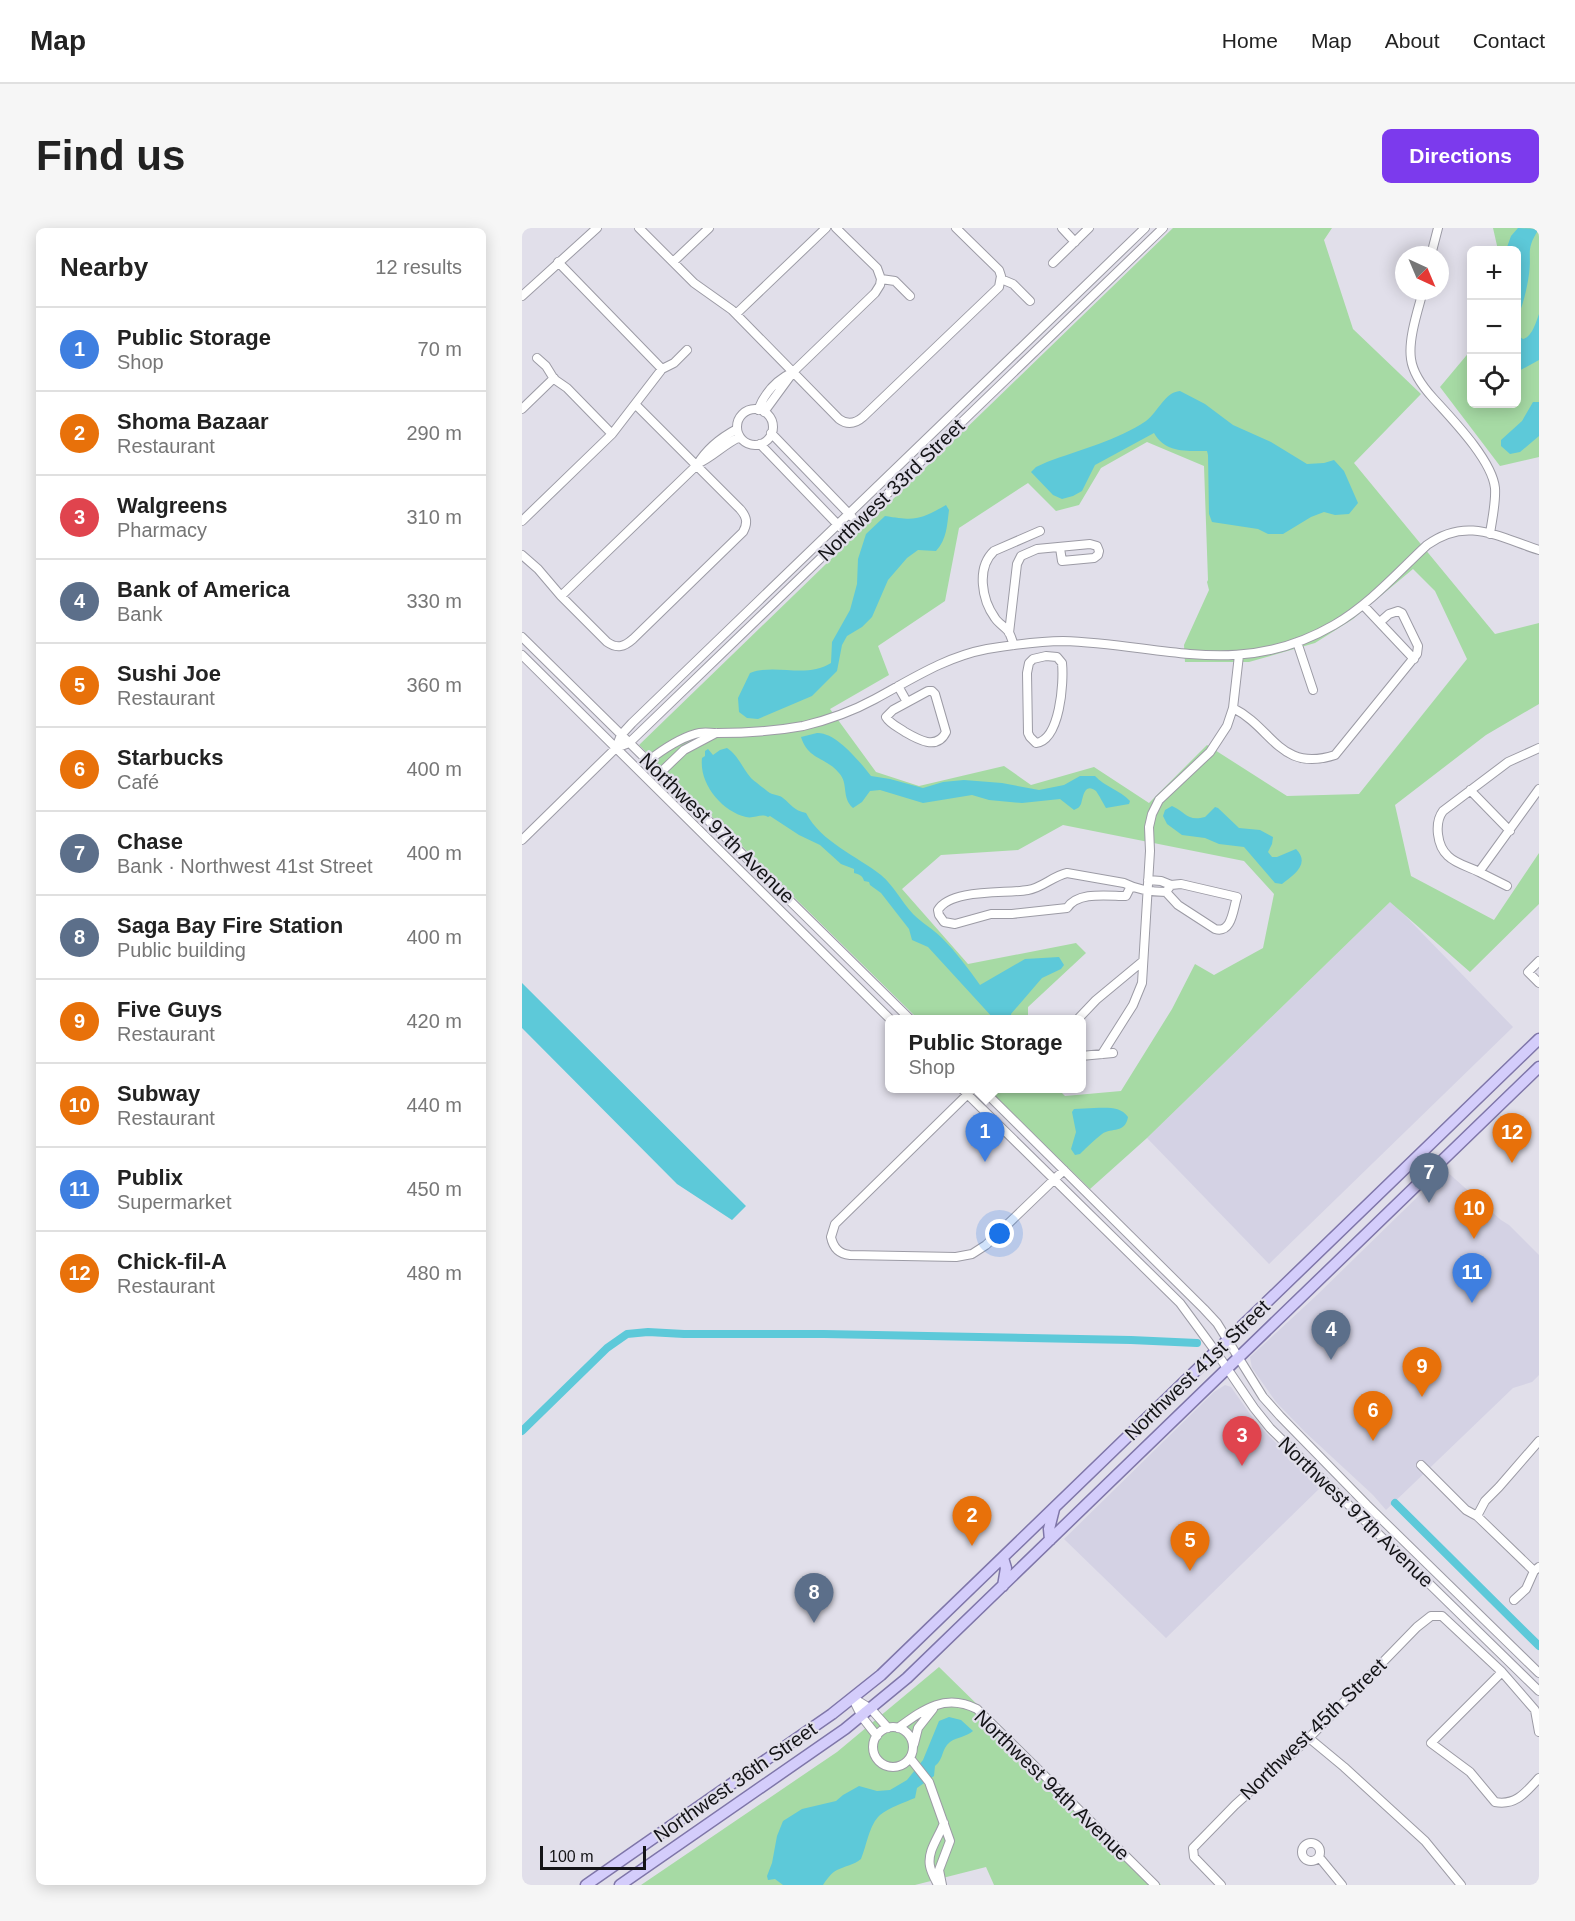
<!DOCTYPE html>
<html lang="en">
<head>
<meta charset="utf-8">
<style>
	body { margin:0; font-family:Helvetica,sans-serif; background:#f6f6f6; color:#222 }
	.controls { position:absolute; right:18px; top:18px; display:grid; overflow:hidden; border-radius:9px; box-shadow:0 3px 15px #0003 }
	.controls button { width:54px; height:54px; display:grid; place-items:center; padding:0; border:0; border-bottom:2px solid #e0e0e0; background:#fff; color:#222; font:30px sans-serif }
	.compass { position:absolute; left:873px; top:18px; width:54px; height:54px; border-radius:50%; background:#fff; box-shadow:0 3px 15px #0003; rotate:136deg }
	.scale { position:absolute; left:18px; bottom:15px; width:106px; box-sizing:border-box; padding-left:6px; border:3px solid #141417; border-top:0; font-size:16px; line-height:21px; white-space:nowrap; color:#141417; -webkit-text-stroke:4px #e1dfea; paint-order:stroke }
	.you { position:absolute; left:478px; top:1006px; width:21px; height:21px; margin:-15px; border:4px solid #fff; border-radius:50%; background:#1a73e8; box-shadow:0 0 0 9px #1a73e833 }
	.badge { display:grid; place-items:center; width:39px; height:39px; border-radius:50%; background:#7c3aed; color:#fff; font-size:20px; font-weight:700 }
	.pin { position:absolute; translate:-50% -50px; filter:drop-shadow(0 2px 3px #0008) }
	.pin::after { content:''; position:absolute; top:32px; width:21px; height:18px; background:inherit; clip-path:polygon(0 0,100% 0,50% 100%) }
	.popup { position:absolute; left:363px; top:787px; width:201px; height:78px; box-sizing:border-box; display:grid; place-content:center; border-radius:9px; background:#fff; filter:drop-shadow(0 2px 4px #0005); font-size:20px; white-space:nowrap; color:#767676 }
	.popup b { font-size:22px; color:#222 }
	.popup::after { content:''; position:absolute; left:50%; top:100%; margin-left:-12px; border:12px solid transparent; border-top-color:#fff }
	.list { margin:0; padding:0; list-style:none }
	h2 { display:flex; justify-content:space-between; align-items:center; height:78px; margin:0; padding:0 24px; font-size:26px }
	h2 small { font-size:20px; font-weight:400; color:#767676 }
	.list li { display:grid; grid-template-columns:39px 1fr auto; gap:18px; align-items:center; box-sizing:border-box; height:84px; padding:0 24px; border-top:2px solid #e0e0e0 }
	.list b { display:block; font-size:22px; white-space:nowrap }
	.list p { margin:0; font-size:20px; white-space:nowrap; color:#767676 }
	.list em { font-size:20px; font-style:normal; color:#767676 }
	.icon { flex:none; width:33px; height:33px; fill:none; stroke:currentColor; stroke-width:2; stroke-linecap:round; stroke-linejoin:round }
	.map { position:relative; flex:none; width:1017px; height:1657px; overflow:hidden; border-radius:9px }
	header { display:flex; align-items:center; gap:36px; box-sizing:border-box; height:84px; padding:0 30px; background:#fff; border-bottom:2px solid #e0e0e0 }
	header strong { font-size:28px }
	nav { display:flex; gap:33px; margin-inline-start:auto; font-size:21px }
	.intro { display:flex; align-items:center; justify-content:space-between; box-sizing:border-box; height:144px; padding:0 36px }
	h1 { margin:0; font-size:42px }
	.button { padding:15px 27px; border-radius:9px; background:#7c3aed; color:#fff; font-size:21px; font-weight:700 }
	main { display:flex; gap:36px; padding:0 36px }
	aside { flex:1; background:#fff; border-radius:9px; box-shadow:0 3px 15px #0003 }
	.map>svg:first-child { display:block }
	.built { fill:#d4d2e4 }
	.green { fill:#a6daa4; fill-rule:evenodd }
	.water { fill:#5dc9d9 }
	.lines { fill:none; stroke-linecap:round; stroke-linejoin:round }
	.canal { stroke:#5dc9d9; stroke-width:8 }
	.minor-casing { stroke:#9c9ba5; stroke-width:10 }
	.major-casing { stroke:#7f76a9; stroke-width:13 }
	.minor { stroke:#fff; stroke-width:8 }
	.major { stroke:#d4cdfb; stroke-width:10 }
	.labels { text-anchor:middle; stroke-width:4.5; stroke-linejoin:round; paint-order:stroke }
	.street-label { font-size:20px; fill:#141417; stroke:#e1dfea }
</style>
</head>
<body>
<header>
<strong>Map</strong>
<nav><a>Home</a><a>Map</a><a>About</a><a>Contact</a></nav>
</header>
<div class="intro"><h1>Find us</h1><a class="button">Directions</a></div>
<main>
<aside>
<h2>Nearby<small>12 results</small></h2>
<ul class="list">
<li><span class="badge" style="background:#3f7fe0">1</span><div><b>Public Storage</b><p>Shop</p></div><em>70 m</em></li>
<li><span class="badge" style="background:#e8710a">2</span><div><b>Shoma Bazaar</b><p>Restaurant</p></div><em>290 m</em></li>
<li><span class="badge" style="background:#e0444e">3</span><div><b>Walgreens</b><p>Pharmacy</p></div><em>310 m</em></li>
<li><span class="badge" style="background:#5c6f8a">4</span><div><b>Bank of America</b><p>Bank</p></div><em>330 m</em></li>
<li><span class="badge" style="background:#e8710a">5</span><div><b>Sushi Joe</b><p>Restaurant</p></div><em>360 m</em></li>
<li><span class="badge" style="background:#e8710a">6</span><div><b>Starbucks</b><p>Café</p></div><em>400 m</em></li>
<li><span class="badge" style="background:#5c6f8a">7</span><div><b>Chase</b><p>Bank · Northwest 41st Street</p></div><em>400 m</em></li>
<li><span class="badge" style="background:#5c6f8a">8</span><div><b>Saga Bay Fire Station</b><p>Public building</p></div><em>400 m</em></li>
<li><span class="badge" style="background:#e8710a">9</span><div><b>Five Guys</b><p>Restaurant</p></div><em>420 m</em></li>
<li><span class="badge" style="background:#e8710a">10</span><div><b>Subway</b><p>Restaurant</p></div><em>440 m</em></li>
<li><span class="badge" style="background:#3f7fe0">11</span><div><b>Publix</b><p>Supermarket</p></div><em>450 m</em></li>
<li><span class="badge" style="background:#e8710a">12</span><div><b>Chick-fil-A</b><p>Restaurant</p></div><em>480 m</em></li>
</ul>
</aside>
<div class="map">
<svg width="1017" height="1657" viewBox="0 0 1017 1657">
	<rect width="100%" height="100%" fill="#e1dfea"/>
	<path class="built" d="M869,673L991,799L747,1036L625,910Z
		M923,942L979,992L987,997L1017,1027V1147L1010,1154L991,1160L864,1282L851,1267L783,1204L754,1174L730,1140L728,1129L795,1067Z
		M703,1157L709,1159L733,1193L747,1208L799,1259L644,1410L542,1311L692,1164Z"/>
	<path class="green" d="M651,0H810L802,12L831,101L899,166L832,235L973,406L1017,395V476L964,507L873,577L889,648L972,692L1017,625V676L948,744L868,674L625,910L568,961L466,861H536L543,868L599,863L650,781L673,736L692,747L741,720L752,666L722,633L541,597L496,622L419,627L380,661L446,736L554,715L564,725L506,779V791H396L117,517ZM625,214L682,238L686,352L685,354L687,362L662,417L663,434H727L793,415L831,391L891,341L913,363L945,431L837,566L765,568L685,517L627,575L572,539L509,557L482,538L397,558L354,544L308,481L367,447L356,418L423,373L437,300L506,255L534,283L557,277L579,240Z
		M971,0H1017V229L978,238L918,159L949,122L950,176H994V22H976Z
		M417,1439L639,1657H472L464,1639L393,1657H119L315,1524Z"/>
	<path class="water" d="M996,0L1017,1C1003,22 1010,24 1007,46C1005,61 1001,77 995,91L994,22H984L989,8Z
		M1017,86V132L995,144V107L1001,111C1010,109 1014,94 1017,86Z
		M658,163L683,176L711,197L749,214L785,236L802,235L812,232L822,243L836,275L827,286L813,287L802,284L789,289L761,306H746L736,301L690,294L687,286L686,227L685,223C664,223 643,225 632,205L573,237L560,263L551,268L540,271L531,267L509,244L514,239L525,234C557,222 596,212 624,193C636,184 643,164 658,163Z
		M1011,174H1017V208L998,224L988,226L979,218V212L1000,193Z
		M424,277L427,282C425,297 425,311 414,323L396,322L385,330L366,352L350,389L340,399L325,408L320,417L315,443L290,468L236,491L225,490L217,484L216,470L228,445C254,435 284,451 309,435L310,414L328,382L335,356L336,331L344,306L363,288C394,293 397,292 424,277Z
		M295,505C314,504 338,534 349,548L368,551L401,560L421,554L442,552L480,555L517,562L542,557L558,548H573C583,559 598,562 608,573L607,576L584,580C581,575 577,567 574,563C562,554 561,570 559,576C557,580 556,580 552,582L538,571L500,575L467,572L450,567L401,575L358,562L348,563L340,574L331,580C319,569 327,556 317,545C304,529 286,532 279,509Z
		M205,520C217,528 220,540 229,550C231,552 246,564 248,565C252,567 258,567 261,570C270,577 271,582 284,585C299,614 335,628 359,647C372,658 379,673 391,686C400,695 411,701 420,710C434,724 446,740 458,757L503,731L537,729L542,737L539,741L520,750L489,786L490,791H472L406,719L390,712L387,701L359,665L348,657L347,654L342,653C341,648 337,646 332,645V641L319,636L298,617L277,607L248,588L246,589C239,585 232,591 224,589C200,583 177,556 180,530L183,528V523L186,521L191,527L198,522Z
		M650,578C664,584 665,594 683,589L693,579L696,580L717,600L738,602L751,609L750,616L746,624L750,629H755L774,621C789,636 771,647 760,656L753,655L722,619L697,616L683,610L660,607L645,596L641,588L643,582Z
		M0,755L224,978L210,992L155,956L0,800Z
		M572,880C585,880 598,878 606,889C603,906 590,899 580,906C572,912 565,919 558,926L553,927L549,921L554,904L550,884L552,881Z
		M427,1489L439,1492L451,1503C444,1509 435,1509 428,1514C419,1521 422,1531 413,1538L412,1548L395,1560L393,1570C381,1575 368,1579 358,1587C347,1597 345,1617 339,1631C332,1637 323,1638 315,1642C309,1645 305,1651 301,1657H261L253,1651L246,1652L245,1648L250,1635L255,1608L261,1593L280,1581L314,1573L321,1567L337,1558L355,1563L368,1562L385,1552L401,1532L417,1493Z"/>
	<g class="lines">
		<path class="canal" d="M0,1203L85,1120L105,1106L126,1104L162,1106H302L609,1112L675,1115
			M873,1275L1017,1418"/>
		<defs>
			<path id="minor" d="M117,0L172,55L210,82L317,191C325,197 333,196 341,189L477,59L479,48L477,42L434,0
				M314,0L355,40L359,51
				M540,0L553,14
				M909,27L916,0
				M36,34L140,141
				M151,34L187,0
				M531,35L567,0
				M359,51L373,53L388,68
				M479,51L491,56L508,73
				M901,63C896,82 886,111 889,131C891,146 901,159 911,170C930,191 970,232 973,260C974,275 970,291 968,306
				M0,68L75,0
				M214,86L304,0
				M15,130L24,138L32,151L45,160L90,206
				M0,181L32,150
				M215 199a18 18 0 1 1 36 0a18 18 0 1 1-36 0Z
				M236,182C243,164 254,152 271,144
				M242,184L272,143L353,65L358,57L359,51
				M249,205L330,289
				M238,216L319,300
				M175,236C191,229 202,216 218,209
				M0,293L90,206L140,141L152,135L165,122
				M0,327L16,341L39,368L85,414C95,421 102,419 111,411L221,304C226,295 225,289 218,281L113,176
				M39,368L175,237C185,220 198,210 215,201
				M841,377L892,431
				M487,405L495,336L499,328L515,321L568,316L575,318L577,323L576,327L572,330L540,333L538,320
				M0,409L389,792
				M775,414L791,462
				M492,417C490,413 489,407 486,403C482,398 476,395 473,390C460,372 454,340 472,323L518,303
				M0,427L369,792
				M524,428L535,429L540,435C542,455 538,512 514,515L508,509L506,505L505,445L507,435L511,431Z
				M376,458L385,474
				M406,463H410L413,466L424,504C415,523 395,511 383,504C376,499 368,496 364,489L371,482Z
				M711,480C751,500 758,545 813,527L895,426L896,418L880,385L876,383L867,386L858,394
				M94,520L99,507L110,495L623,0
				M1017,520L986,534L921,583C912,595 915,618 926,628C934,636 948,639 957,644L1017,561
				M126,533C140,522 156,511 173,506C181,503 187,505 195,505C223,505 254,503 281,498C306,492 331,483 353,471C390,451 423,429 465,421C490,417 516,413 541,413C641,416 717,452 812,397C848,376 876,344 905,317C945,288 976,309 1017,322
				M138,545L162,522L194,505
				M948,562L988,603
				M0,612L94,520L107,515L641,0
				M957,644L985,658
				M626,652L639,653L649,657
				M659,656L715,669C711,681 710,706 693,701L656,677L644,664L649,657Z
				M609,658L604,668C586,668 556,663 545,680L490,686H469L433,696L422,694L417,687L416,682C429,660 485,666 506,662C520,660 531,648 545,645L602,655C616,662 628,664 644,664
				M1017,733L1006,744L1017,755
				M555,792L574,772L621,733
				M580,826L611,777L620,755L628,623L627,599L630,586L637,572L688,524L705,498L711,480L717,427
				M559,828L591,825
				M439,860L658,1075L694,1124L732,1180L748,1200L1017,1463
				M452,860L313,996L309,1009C311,1019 317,1026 328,1027L434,1029L450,1026L464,1017L542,942
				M459,860L682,1081L695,1095L741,1169L758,1188L845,1277L1017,1445
				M899,1237L944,1282L955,1288L1012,1343
				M955,1288L963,1273L977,1259L1017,1213
				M992,1372L1004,1361L1012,1343L1017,1339
				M980,1444L909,1515L948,1544L973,1574C994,1578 1004,1564 1017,1550
				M331,1470L349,1481L366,1500
				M331,1471L340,1489L355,1508
				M351 1519a20 20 0 1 1 40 0a20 20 0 1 1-40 0Z
				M376,1500C402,1481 423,1465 455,1481L633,1657
				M787,1510L822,1539L903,1613L939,1657
				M392,1516L396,1500L411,1481
				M388,1530L407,1554L428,1613L417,1642L420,1657
				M780 1624a9 9 0 1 1 18 0a9 9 0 1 1-18 0Z
				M797,1629L820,1657
				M416,1657C413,1651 409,1644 408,1638C405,1623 417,1609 422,1595
				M699,1657L672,1629L671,1620L713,1577L787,1510L895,1399L909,1388H920L980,1444L1013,1482L1017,1504"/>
			<path id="major" d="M528,1312L527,1301L532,1281
				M481,1358L484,1340L481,1330
				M64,1657L310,1486L359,1447L1017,811
				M98,1657L323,1501L385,1450L1017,839"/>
		</defs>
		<use href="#minor" class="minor-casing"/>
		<use href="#major" class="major-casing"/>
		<use href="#minor" class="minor"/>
		<use href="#major" class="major"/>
	</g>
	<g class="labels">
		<g class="street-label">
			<text transform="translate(369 262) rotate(-44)" y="7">Northwest 33rd Street</text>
			<text transform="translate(195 600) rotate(44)" y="7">Northwest 97th Avenue</text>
			<text transform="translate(675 1142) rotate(-44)" y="7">Northwest 41st Street</text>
			<text transform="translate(834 1284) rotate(44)" y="7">Northwest 97th Avenue</text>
			<text transform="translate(791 1501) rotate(-44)" y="7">Northwest 45th Street</text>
			<text transform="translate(213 1554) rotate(-35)" y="7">Northwest 36th Street</text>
			<text transform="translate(530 1557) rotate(44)" y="7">Northwest 94th Avenue</text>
		</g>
	</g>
</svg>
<div class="controls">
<button>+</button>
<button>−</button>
<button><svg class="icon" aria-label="locate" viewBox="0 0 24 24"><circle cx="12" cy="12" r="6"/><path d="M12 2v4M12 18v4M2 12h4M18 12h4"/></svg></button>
</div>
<svg class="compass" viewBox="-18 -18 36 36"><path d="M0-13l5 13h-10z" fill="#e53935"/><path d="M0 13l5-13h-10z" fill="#767676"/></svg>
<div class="scale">100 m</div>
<div class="you"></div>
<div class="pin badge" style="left:463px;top:934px;background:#3f7fe0">1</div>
<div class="popup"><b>Public Storage</b>Shop</div>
<div class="pin badge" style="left:450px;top:1318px;background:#e8710a">2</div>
<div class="pin badge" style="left:720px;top:1238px;background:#e0444e">3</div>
<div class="pin badge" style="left:809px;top:1132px;background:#5c6f8a">4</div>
<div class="pin badge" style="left:668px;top:1343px;background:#e8710a">5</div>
<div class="pin badge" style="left:851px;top:1213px;background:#e8710a">6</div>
<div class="pin badge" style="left:907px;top:975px;background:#5c6f8a">7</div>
<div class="pin badge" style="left:292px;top:1395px;background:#5c6f8a">8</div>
<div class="pin badge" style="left:900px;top:1169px;background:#e8710a">9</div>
<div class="pin badge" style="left:952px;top:1011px;background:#e8710a">10</div>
<div class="pin badge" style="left:950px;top:1075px;background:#3f7fe0">11</div>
<div class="pin badge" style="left:990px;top:935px;background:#e8710a">12</div>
</div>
</main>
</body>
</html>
